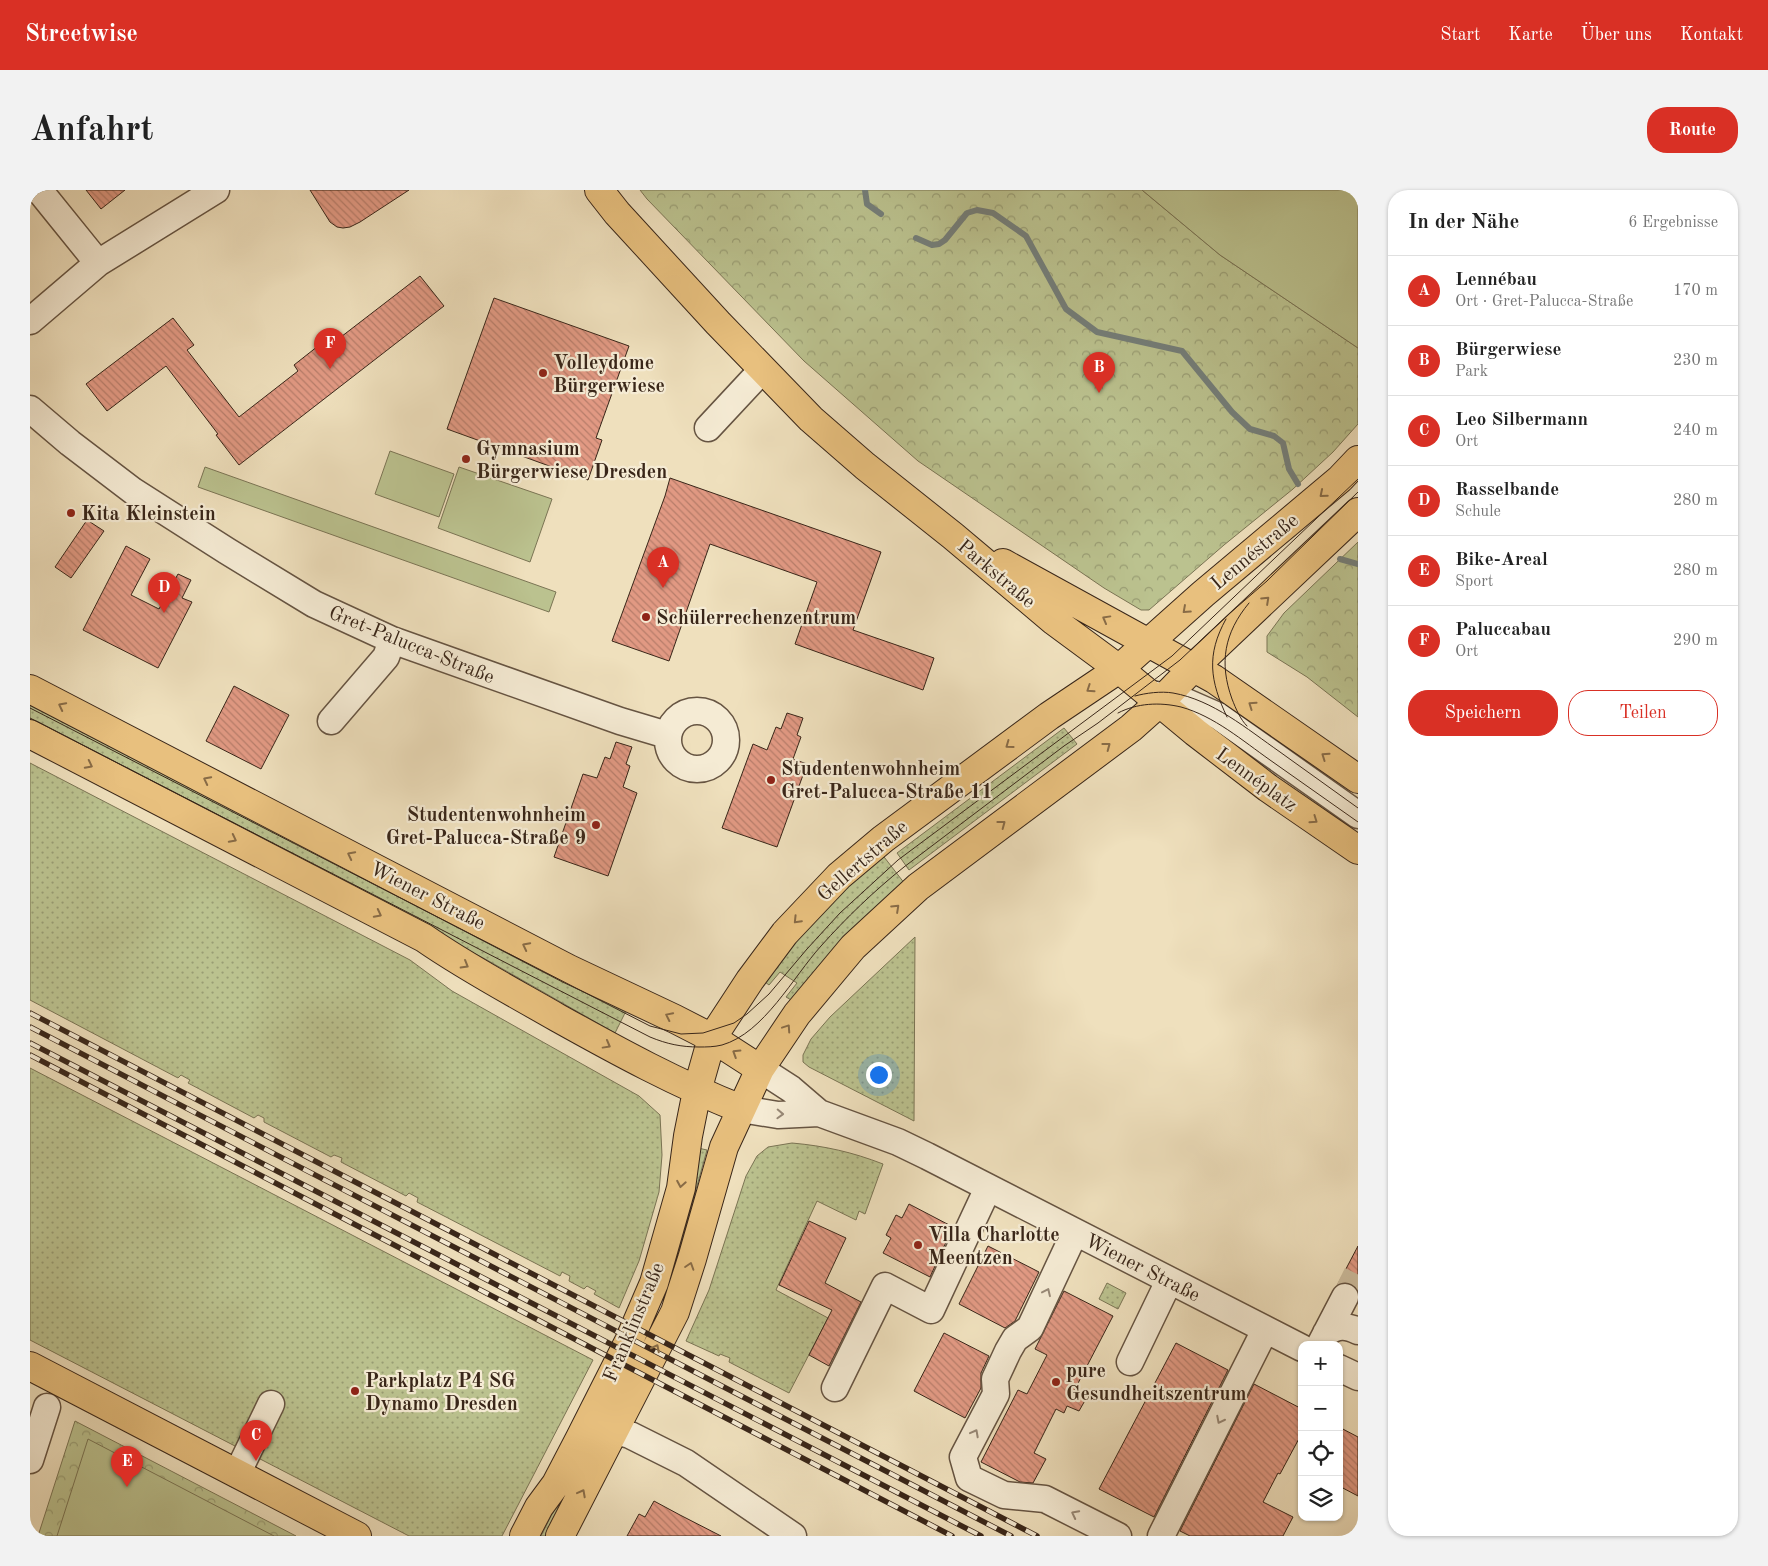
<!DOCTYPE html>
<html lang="de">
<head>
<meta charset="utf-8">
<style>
	body { margin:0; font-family:"Old Standard TT",serif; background:#f2f2f2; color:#222 }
	.controls { position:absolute; right:15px; bottom:15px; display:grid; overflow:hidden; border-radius:10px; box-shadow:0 1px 4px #0004 }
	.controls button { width:45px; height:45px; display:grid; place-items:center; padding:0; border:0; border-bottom:1px solid #e0e0e0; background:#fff; color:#222; font:25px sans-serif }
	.you { position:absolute; left:848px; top:884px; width:18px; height:18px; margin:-12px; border:4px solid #fff; border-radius:50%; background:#1a73e8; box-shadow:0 0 0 8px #1a73e833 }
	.badge { display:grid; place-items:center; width:32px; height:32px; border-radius:50%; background:#d93025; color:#fff; font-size:16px; font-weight:700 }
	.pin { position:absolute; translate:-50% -41px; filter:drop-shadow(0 1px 2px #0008) }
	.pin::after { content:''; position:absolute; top:26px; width:18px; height:15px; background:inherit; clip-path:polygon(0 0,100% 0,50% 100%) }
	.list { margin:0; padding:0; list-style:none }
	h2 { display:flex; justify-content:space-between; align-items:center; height:65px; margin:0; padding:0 20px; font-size:21px }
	h2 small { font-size:16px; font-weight:400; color:#767676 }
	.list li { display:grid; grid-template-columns:32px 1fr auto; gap:15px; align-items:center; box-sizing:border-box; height:70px; padding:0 20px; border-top:1px solid #e0e0e0 }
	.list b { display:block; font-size:19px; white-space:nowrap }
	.list p { margin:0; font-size:16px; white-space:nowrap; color:#767676 }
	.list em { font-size:16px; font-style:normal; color:#767676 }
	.actions { display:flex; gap:10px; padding:15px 20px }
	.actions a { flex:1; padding:11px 0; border:1px solid #d93025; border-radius:20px; text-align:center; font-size:18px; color:#d93025 }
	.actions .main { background:#d93025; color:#fff }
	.icon { flex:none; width:28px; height:28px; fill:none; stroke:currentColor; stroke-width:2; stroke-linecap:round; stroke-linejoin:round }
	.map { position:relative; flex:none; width:1328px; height:1346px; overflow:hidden; border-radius:20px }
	header { display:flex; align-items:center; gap:30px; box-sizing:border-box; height:70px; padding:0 25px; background:#d93025; color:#fff }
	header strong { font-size:24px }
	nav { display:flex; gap:28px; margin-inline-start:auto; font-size:18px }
	.intro { display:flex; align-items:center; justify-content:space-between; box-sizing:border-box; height:120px; padding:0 30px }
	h1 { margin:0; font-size:35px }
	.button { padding:12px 22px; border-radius:20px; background:#d93025; color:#fff; font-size:18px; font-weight:700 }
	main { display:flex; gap:30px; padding:0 30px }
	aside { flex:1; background:#fff; border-radius:20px; box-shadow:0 1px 4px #0004 }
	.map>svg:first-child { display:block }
	.grass { fill:url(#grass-dots); stroke:#7a7454 }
	.park { fill:url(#park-crowns); stroke:#7a7454 }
	.pitch { fill:#bbc28f; stroke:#7a7454 }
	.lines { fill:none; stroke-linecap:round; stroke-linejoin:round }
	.stream { stroke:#757f7a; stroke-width:6 }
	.building { fill:url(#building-back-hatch); stroke:#392619 }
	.minor-tunnel { stroke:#cbbb9c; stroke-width:26; stroke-dasharray:26 13; stroke-linecap:butt }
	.minor-casing { stroke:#665442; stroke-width:29 }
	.major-casing { stroke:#392619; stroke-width:30 }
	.minor { stroke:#f5ebd4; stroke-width:26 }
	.major { stroke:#e8c07e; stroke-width:28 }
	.tram { stroke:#392619; stroke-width:1 }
	.rail-casing { stroke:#392619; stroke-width:5.5 }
	.rail { stroke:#f5ebd4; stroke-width:4; stroke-dasharray:11; stroke-linecap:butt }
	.oneway { stroke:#886b46 }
	.oneway2 { stroke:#978876 }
	.poi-dot { fill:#8f2418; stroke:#f5ebd4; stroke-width:2 }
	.labels { text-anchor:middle; stroke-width:4.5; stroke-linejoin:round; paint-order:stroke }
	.poi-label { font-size:20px; font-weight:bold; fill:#392619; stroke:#f5ebd4; text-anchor:start }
	.street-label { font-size:20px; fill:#392619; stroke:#f5ebd4 }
</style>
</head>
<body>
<header>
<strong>Streetwise</strong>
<nav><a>Start</a><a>Karte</a><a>Über uns</a><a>Kontakt</a></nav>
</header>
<div class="intro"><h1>Anfahrt</h1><a class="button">Route</a></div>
<main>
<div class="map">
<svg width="1328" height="1346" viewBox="0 0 1328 1346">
	<defs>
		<pattern id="grass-dots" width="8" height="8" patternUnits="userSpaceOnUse" patternTransform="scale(1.25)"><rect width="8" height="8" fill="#bbc28f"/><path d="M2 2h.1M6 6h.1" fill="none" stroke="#999d74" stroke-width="1.8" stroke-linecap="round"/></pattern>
		<pattern id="park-crowns" width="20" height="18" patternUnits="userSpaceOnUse" patternTransform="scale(1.25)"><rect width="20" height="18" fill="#bbc28f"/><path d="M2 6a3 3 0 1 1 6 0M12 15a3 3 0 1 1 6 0" fill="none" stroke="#999d74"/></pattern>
		<pattern id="building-back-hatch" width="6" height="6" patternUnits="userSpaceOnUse" patternTransform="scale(1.25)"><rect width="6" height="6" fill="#e19983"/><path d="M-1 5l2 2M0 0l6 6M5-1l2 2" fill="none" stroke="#b77d6a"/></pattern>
	</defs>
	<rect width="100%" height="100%" fill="#efe0bd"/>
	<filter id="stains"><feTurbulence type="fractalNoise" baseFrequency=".004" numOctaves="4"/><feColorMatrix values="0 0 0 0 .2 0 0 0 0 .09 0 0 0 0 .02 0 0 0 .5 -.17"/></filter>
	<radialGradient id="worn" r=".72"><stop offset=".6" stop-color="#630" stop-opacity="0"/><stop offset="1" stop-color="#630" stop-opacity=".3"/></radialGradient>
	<path class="grass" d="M0,512L596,821L585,843L457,770L0,534Z
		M1034,538L1047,554L879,680L867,663Z
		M0,573L380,770L422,801L609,906L630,925L632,965L629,1002L609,1071L589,1118L564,1104L566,1101L557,1096L554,1099L539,1091L540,1086L532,1082L530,1086L387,1012L388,1008L379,1003L376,1006L311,972L312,968L304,965L301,967L234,932V928L228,925L224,928L158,893L160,890L151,885L148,888L0,810Z
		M851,663L875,694L763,811L756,807L767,793L750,782L739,795L731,789L775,736Z
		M885,747L884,931L779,877L773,872V865L781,849L800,827Z
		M0,878L563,1170L472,1346H379L0,1150Z
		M762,953C795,956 822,962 853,974L835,1024L829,1021L826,1030L787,1011L746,1100L798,1128L759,1203L699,1172L700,1168L690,1164L689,1166L656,1151L679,1100L716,986L727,966L738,957Z
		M668,958L677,960L656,1035L643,1093L635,1091Z
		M1077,1093L1096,1103L1088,1119L1069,1109Z
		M563,1257L518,1346H511L553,1262Z"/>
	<path class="park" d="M610,0H1112L1190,65L1328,158V234L1303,262L1263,299L1194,355L1119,420H1111L1074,398L888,271L774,171L617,9Z
		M1328,352V527L1277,487L1237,462V446L1254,423Z
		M45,1231L266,1346H8Z"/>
	<path class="pitch" d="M1112,0H1328V158L1190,65Z
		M360,261L424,284L409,327L345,304Z
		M175,277L526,402L519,422L168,297Z
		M429,277L522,309L500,372L408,338Z
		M58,1249L244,1346H27Z"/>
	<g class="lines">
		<path class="stream" d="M835,0L837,14L851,24
			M886,48L902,55L909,54L915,50L937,23L947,20L963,23L996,46L1036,119L1067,142L1152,161L1202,222L1220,239L1244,246L1253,253L1259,279L1268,294
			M1310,369L1328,374"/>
	</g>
	<path class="building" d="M56,0H95L71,19Z
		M280,0H379L330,32L320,37L313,38L307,37L300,32Z
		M390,86L414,116L209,275L186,245L188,244L136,176L77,221L56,194L143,128L164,155L157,160L209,227L268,181L264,175L283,160L303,144L307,150Z
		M464,108L599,156L566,248L572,250L558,290L417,239Z
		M640,288L851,362L823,440L904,468L893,500L765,454L787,392L680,354L639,471L582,451L635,306Z
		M57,330L74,341L41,388L25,377Z
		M96,356L120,369L101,405L129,419L148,384L161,390L152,408L162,412L128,478L53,440Z
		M204,496L259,525L231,579L176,551Z
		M757,523L773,528L767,545L771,547L763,569L777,574L747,657L692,638L723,554L737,560L746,537L751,539Z
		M586,552L602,557L596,574L600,576L593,597L607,603L578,686L524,667L553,584L567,588L575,567L580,569Z
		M879,1014L923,1037L900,1087L853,1063L861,1048L856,1045L866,1025L872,1028Z
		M779,1031L816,1048L795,1093L831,1112L799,1176L779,1165L802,1120L749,1095Z
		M958,1056L1009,1082L985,1131L975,1138L929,1114Z
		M1328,1056V1100L1321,1094L1315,1092L1308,1094Z
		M1034,1101L1083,1126L1044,1201L1057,1207L1049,1221L1037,1216L1034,1223L1026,1219L1004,1263L1016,1269L1003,1293L990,1292L951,1272L988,1200L997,1204L1017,1165L1005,1159Z
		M914,1143L959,1166L951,1183V1198L935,1228L884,1201Z
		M1146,1153L1198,1180L1124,1327L1069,1299Z
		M1224,1194L1272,1219V1243L1250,1284L1248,1283L1233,1312L1263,1327L1253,1346H1160L1150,1341Z
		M1309,1237L1328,1247V1306L1309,1296Z
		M624,1311L650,1325L691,1346H597L609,1324L615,1327Z"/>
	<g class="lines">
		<path class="minor-tunnel" d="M1315,1107L1328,1081"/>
		<defs>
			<path id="minor" d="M9,0L68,73
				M0,131L68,73L186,0
				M0,219L40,253L103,301L197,361L284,414L362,450L590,531L637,545
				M678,238L732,180
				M1117,503L1156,512L1188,526L1328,625
				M638 550a29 29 0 1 1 58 0a29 29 0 1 1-58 0Z
				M301,531L356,467L362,450
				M730,879L761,899L789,923L868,952L897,966L1272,1158
				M711,919L748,925L789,923
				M1045,1042L1000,1138L985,1149L978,1161L965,1189L966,1204L933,1267L939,1288L974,1305L1015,1309L1088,1346
				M1296,1143C1307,1135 1316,1135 1328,1141
				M1290,1155L1315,1107
				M1100,1172L1139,1091
				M1309,1178L1328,1187
				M805,1198L855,1096L901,1120L958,998
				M563,1246L584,1241L600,1245L656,1273L763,1346
				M0,1270L17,1217
				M207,1284L241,1214
				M1131,1346L1235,1140"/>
			<path id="major" d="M569,0L587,23L688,133L781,229L835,276L923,346L1024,431L1089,479L1165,542L1238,598L1328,660
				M973,373L1184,489L1328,589
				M0,499L539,779L645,829L682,848L730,879
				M0,544L394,748C437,778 483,802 528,828C589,862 646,893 711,919
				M0,1176L327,1346
				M494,1346L509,1317L526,1294L550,1248L599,1151L624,1093L651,998L658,946L667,901L682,848L720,790L755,743L809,686L853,649L1019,526L1089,479L1173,404L1310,289L1328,270
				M530,1346L645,1122L662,1069L694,957L730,879L767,824L823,757L888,697L1101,538L1129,513L1163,478L1328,322"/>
		</defs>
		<use href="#minor" class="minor-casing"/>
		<use href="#major" class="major-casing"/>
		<use href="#minor" class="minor"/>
		<use href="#major" class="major"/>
		<path class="tram" d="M1196,429C1176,465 1180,491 1197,527
			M1105,506C1116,503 1131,501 1143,503C1183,510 1217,539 1250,562C1276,581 1302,599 1328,618
			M0,518L620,836L651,844L673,843L704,833L717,824L739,804L777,759L810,723L868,670L1142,466L1328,289
			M1088,523C1107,513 1130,512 1151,517C1184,526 1213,551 1240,570C1269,591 1299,611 1328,632
			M0,528L620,847C637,854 651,857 669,857C676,857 684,857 692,855C734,843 763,787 791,756C816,728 844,701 874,677L1034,556L1068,533L1150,470L1200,423L1237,391L1328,302
			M1217,536C1210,529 1206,519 1202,509C1189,473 1194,443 1219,413"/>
		<defs>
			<path id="rail" d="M0,823L1007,1346
				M0,837L981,1346
				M0,853L951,1346
				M0,865L922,1346"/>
		</defs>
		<use href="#rail" class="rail-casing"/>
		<use href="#rail" class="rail"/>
	</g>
	<defs><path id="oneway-chevron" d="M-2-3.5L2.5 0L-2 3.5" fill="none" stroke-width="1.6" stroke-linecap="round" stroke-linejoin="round" transform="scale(1.25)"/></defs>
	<g class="oneway">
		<use href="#oneway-chevron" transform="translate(1293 304) rotate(140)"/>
		<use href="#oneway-chevron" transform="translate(1236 410) rotate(-43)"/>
		<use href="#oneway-chevron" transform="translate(1156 420) rotate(138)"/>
		<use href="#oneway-chevron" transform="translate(1076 429) rotate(-151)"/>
		<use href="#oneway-chevron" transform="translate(1060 499) rotate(146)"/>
		<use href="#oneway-chevron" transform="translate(1222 515) rotate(-145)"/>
		<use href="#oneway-chevron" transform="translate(32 516) rotate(-153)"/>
		<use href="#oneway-chevron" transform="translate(979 555) rotate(144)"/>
		<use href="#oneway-chevron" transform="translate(1077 556) rotate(-37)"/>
		<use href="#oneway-chevron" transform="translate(1295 566) rotate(-145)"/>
		<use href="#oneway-chevron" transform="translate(59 575) rotate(27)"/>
		<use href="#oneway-chevron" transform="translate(177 590) rotate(-153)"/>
		<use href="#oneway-chevron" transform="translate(1284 630) rotate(35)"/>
		<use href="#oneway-chevron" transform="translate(972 634) rotate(-37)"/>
		<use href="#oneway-chevron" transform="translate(203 649) rotate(27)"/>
		<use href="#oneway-chevron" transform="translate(321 665) rotate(-153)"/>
		<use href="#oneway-chevron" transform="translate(866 718) rotate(-43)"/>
		<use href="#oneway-chevron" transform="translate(348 724) rotate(27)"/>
		<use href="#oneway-chevron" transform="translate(767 730) rotate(134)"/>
		<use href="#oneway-chevron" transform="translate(496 756) rotate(-153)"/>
		<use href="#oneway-chevron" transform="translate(435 775) rotate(30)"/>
		<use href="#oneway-chevron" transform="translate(639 826) rotate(-154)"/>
		<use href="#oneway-chevron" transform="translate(757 838) rotate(-56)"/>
		<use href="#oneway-chevron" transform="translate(577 855) rotate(29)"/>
		<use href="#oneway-chevron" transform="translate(706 863) rotate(-148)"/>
		<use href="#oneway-chevron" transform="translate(651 994) rotate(100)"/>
		<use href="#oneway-chevron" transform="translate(660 1076) rotate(-72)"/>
		<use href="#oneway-chevron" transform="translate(626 1158) rotate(-63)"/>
		<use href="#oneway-chevron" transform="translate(552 1303) rotate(-62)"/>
	</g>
	<g class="oneway2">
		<use href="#oneway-chevron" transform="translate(750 924) rotate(2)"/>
		<use href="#oneway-chevron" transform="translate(1017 1102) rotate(-65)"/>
		<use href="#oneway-chevron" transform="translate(1190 1230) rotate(117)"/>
		<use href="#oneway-chevron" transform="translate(945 1243) rotate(-62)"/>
		<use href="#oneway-chevron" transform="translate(1045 1324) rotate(-153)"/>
	</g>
	<g class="poi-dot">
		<circle cx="513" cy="183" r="5"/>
		<circle cx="436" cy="269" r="5"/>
		<circle cx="41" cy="323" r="5"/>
		<circle cx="616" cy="427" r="5"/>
		<circle cx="741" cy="590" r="5"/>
		<circle cx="566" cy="635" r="5"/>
		<circle cx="888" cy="1055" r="5"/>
		<circle cx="1026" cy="1192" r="5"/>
		<circle cx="325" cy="1201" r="5"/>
	</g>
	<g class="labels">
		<g class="poi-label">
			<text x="523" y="179">Volleydome<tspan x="523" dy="23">Bürgerwiese</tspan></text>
			<text x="446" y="265">Gymnasium<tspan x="446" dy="23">Bürgerwiese Dresden</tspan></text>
			<text x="51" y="330">Kita Kleinstein</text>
			<text x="626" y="434">Schülerrechenzentrum</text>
			<text x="751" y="585">Studentenwohnheim<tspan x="751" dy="23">Gret-Palucca-Straße 11</tspan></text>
			<text x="556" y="631" text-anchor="end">Studentenwohnheim<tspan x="556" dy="23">Gret-Palucca-Straße 9</tspan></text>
			<text x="898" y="1051">Villa Charlotte<tspan x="898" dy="23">Meentzen</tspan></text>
			<text x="1036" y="1187">pure<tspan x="1036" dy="23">Gesundheitszentrum</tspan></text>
			<text x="335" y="1197">Parkplatz P4 SG<tspan x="335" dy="23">Dynamo Dresden</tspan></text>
		</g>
		<g class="street-label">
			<text transform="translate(1224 361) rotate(-40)" y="7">Lennéstraße</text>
			<text transform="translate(967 383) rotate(40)" y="7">Parkstraße</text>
			<text transform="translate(382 454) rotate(22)" y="7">Gret-Palucca-Straße</text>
			<text transform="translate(1227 589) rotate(36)" y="7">Lennéplatz</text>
			<text transform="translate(832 670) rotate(-41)" y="7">Gellertstraße</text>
			<text transform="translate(398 705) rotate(27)" y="7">Wiener Straße</text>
			<text transform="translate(1113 1077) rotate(27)" y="7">Wiener Straße</text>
			<text transform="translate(603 1132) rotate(-67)" y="7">Franklinstraße</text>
		</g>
	</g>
	<rect width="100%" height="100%" filter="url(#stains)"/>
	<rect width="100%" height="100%" fill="url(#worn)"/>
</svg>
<div class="controls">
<button>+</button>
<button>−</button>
<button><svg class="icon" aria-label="locate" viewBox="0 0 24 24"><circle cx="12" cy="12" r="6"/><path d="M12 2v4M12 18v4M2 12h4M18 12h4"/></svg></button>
<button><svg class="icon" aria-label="layers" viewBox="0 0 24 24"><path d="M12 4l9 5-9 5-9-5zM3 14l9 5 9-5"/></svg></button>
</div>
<div class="you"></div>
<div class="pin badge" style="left:633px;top:398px">A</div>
<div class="pin badge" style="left:1069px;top:203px">B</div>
<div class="pin badge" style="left:226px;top:1271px">C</div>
<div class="pin badge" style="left:134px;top:423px">D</div>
<div class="pin badge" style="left:97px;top:1297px">E</div>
<div class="pin badge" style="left:300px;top:179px">F</div>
</div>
<aside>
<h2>In der Nähe<small>6 Ergebnisse</small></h2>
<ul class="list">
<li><span class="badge">A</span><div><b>Lennébau</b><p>Ort · Gret-Palucca-Straße</p></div><em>170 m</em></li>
<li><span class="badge">B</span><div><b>Bürgerwiese</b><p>Park</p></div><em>230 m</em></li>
<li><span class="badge">C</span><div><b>Leo Silbermann</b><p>Ort</p></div><em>240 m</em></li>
<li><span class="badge">D</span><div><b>Rasselbande</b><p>Schule</p></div><em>280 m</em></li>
<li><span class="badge">E</span><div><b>Bike-Areal</b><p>Sport</p></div><em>280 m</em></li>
<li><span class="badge">F</span><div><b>Paluccabau</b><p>Ort</p></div><em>290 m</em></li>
</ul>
<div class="actions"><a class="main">Speichern</a><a>Teilen</a></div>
</aside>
</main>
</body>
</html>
